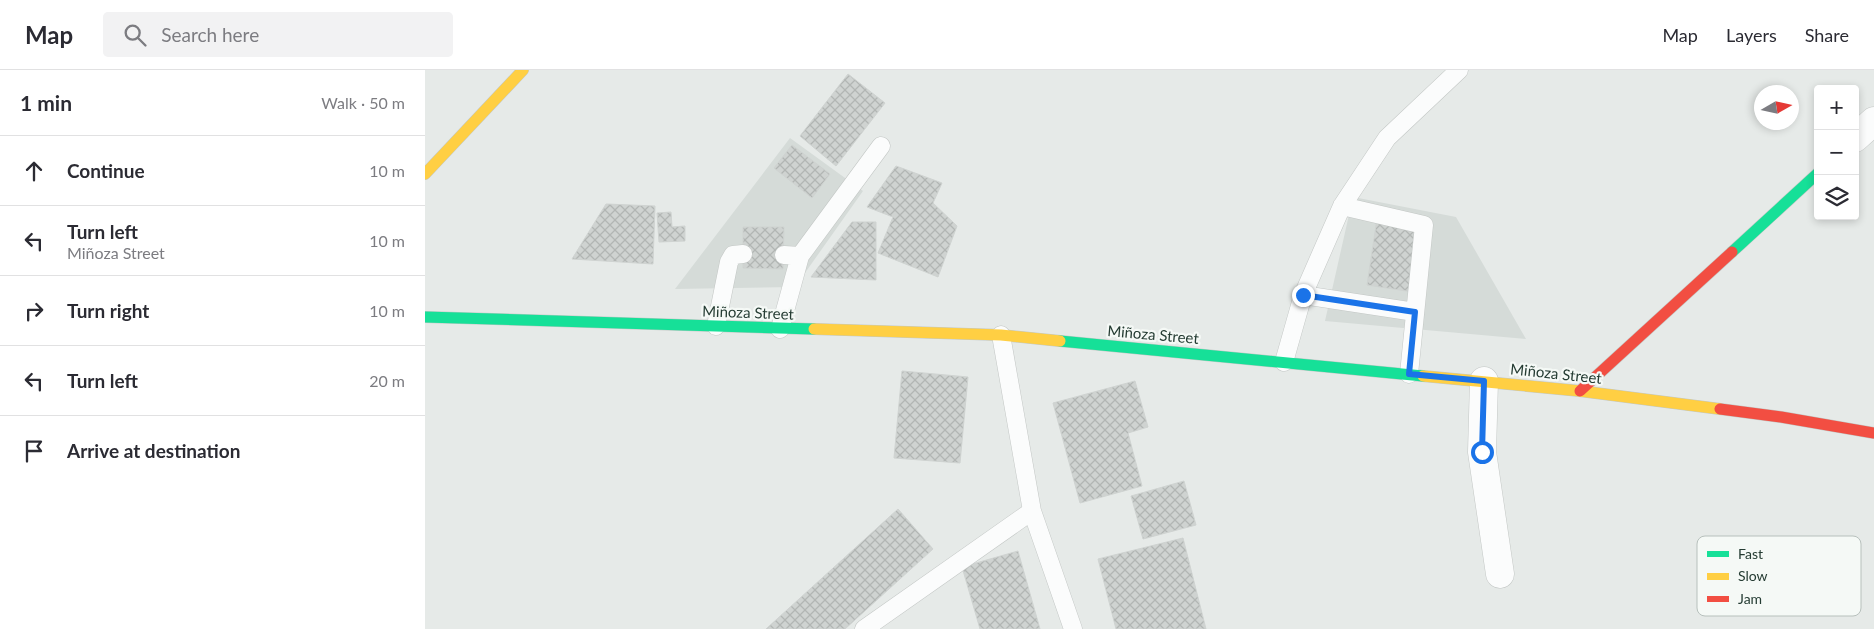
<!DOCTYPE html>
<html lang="en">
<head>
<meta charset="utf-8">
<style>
	body { margin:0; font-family:Lato,sans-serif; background:#f2f2f3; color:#2b2b33 }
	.controls { position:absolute; right:15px; top:15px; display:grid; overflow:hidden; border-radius:5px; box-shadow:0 2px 8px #0003 }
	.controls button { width:45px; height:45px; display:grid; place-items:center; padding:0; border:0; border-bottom:1px solid #e1e1e2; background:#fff; color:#2b2b33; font:25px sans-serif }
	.compass { position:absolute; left:1329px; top:15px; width:45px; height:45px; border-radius:50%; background:#fff; box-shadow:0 2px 8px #0003; rotate:81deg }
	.stop { position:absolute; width:15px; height:15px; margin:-11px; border:4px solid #1a73e8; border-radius:50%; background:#fff }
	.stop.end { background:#1a73e8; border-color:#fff; box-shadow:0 1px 5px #0008 }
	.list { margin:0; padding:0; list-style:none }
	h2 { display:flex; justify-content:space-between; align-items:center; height:65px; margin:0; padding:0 20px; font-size:21px }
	h2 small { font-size:16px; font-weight:400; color:#7c7c81 }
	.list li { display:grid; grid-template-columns:32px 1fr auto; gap:15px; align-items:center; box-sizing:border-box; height:70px; padding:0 20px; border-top:1px solid #e1e1e2 }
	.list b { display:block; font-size:19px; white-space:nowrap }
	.list p { margin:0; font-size:16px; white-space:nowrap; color:#7c7c81 }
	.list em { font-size:16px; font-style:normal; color:#7c7c81 }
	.icon { flex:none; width:28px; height:28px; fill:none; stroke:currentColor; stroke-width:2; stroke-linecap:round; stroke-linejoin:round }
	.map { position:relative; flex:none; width:1449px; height:559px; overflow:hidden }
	header { display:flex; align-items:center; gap:30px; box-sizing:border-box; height:70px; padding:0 25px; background:#fff; border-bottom:1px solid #e1e1e2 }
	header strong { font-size:24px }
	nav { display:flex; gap:28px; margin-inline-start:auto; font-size:18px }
	.search { width:350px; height:45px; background:#f2f2f3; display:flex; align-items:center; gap:12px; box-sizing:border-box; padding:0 18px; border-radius:5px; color:#7c7c81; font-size:19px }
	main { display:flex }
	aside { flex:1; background:#fff }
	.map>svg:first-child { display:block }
	.built { fill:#d5dbd8 }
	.building { fill:url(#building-cross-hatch); stroke:#cfd3d1 }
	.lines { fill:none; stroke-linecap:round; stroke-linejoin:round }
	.lane-casing { stroke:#c3c7c5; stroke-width:19 }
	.street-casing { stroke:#c3c7c5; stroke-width:29 }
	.fast-casing { stroke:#c2c8c5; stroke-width:12 }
	.slow-casing { stroke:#c2c8c5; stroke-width:12 }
	.jam-casing { stroke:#c2c8c5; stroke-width:12 }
	.lane { stroke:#fbfcfc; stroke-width:18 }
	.street { stroke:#fbfcfc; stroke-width:28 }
	.fast { stroke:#16e098; stroke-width:11 }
	.slow { stroke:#ffcf43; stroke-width:11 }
	.jam { stroke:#f24e42; stroke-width:11 }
	.route { stroke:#1a73e8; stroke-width:6 }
	.labels { text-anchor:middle; stroke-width:4.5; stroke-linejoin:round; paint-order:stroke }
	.street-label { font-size:15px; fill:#253c33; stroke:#f5f9f6 }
	.key { fill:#f5f9f6; stroke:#b7c0bc; stroke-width:1 }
	.key-label { font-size:14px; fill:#253c33 }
</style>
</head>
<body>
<header>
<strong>Map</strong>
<div class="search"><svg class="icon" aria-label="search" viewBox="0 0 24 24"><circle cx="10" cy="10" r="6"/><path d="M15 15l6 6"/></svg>Search here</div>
<nav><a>Map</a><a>Layers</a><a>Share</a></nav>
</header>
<main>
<aside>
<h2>1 min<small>Walk · 50 m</small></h2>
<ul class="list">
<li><svg class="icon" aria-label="ahead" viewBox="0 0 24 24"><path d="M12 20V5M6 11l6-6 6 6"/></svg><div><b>Continue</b></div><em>10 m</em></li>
<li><svg class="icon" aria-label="left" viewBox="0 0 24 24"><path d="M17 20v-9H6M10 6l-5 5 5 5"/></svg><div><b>Turn left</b><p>Miñoza Street</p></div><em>10 m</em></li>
<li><svg class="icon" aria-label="right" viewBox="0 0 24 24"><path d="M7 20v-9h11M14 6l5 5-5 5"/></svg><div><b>Turn right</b></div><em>10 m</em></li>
<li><svg class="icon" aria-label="left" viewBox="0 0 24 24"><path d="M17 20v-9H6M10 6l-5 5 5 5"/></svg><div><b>Turn left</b></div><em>20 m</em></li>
<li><svg class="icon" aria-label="arrive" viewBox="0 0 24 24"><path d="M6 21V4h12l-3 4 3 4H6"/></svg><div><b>Arrive at destination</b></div></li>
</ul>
</aside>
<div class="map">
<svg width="1449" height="559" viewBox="0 0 1449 559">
	<defs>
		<pattern id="building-cross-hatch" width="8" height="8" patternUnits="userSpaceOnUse" patternTransform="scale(1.25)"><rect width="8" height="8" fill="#cfd3d1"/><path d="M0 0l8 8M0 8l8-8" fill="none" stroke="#b2b6b4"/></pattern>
	</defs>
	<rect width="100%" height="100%" fill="#e6eae8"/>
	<path class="built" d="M365,68L438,121L370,217L250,219Z
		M928,127L1031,147L1101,269L900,251Z"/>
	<path class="building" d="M423,4L460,33L411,96L375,66Z
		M367,75L405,104L387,128L349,98Z
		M471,96L517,113L508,133L532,156L513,207L453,183L468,147L442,137Z
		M181,134L230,136L228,194L147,189Z
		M246,142L247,157L260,156V171L234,172L232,143Z
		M953,142L1005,149L995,223L942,215Z
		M427,152H451V210L386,207Z
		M318,157H359L358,199L318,198Z
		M477,301L543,307L535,393L469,388Z
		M710,311L723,357L703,363L717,416L655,433L628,333Z
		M759,411L771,455L718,469L706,426Z
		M473,439L508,479L420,559H341Z
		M758,468L781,559H691L673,489Z
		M593,481L615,559H555L537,497Z"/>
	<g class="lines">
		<defs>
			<path id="lane" d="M917,136L999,155L984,304
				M375,186L456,76
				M878,225L990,242
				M291,256L304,192L308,185L318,184
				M355,259L375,186L359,185
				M576,265L607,441L648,559
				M859,292L878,225L917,136L962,68L1034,0
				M439,559L607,441"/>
			<path id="street" d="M1430,68L1449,51
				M1059,311L1057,382L1075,504"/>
			<path id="fast" d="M1307,182L1393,103
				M0,247L389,259
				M635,271L998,306"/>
			<path id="slow" d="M0,104L98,0
				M389,259L576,265L635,271
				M998,306L1155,321L1295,339"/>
			<path id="jam" d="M1155,321L1307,182
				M1295,339L1356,347L1449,363"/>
		</defs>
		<use href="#lane" class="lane-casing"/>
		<use href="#street" class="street-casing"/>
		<use href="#fast" class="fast-casing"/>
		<use href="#slow" class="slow-casing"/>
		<use href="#jam" class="jam-casing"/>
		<use href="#lane" class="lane"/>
		<use href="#street" class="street"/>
		<use href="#fast" class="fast"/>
		<use href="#slow" class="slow"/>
		<use href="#jam" class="jam"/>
	</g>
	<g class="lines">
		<path class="route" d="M878,225L990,242L984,304L1059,311L1057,382"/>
	</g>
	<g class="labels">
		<g class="street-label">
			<text transform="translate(323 243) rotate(2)" y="5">Miñoza Street</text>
			<text transform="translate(728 265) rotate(5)" y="5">Miñoza Street</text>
			<text transform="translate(1131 304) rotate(6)" y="5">Miñoza Street</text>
		</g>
	</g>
	<rect x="1272" y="466" width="164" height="80" rx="8" class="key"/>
	<rect x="1282" y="481" width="22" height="6" fill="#16e098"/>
	<rect x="1282" y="503" width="22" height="7" fill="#ffcf43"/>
	<rect x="1282" y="526" width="22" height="6" fill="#f24e42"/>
	<g class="key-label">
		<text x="1313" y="489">Fast</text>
		<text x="1313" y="511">Slow</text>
		<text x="1313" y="534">Jam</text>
	</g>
</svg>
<div class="controls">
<button>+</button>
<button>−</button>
<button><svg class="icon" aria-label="layers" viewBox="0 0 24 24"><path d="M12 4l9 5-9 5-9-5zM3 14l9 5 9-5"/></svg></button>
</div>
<svg class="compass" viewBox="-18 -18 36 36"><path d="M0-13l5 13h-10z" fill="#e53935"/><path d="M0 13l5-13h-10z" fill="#7c7c81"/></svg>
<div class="stop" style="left:1057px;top:382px"></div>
<div class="stop end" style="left:878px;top:225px"></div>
</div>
</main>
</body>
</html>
